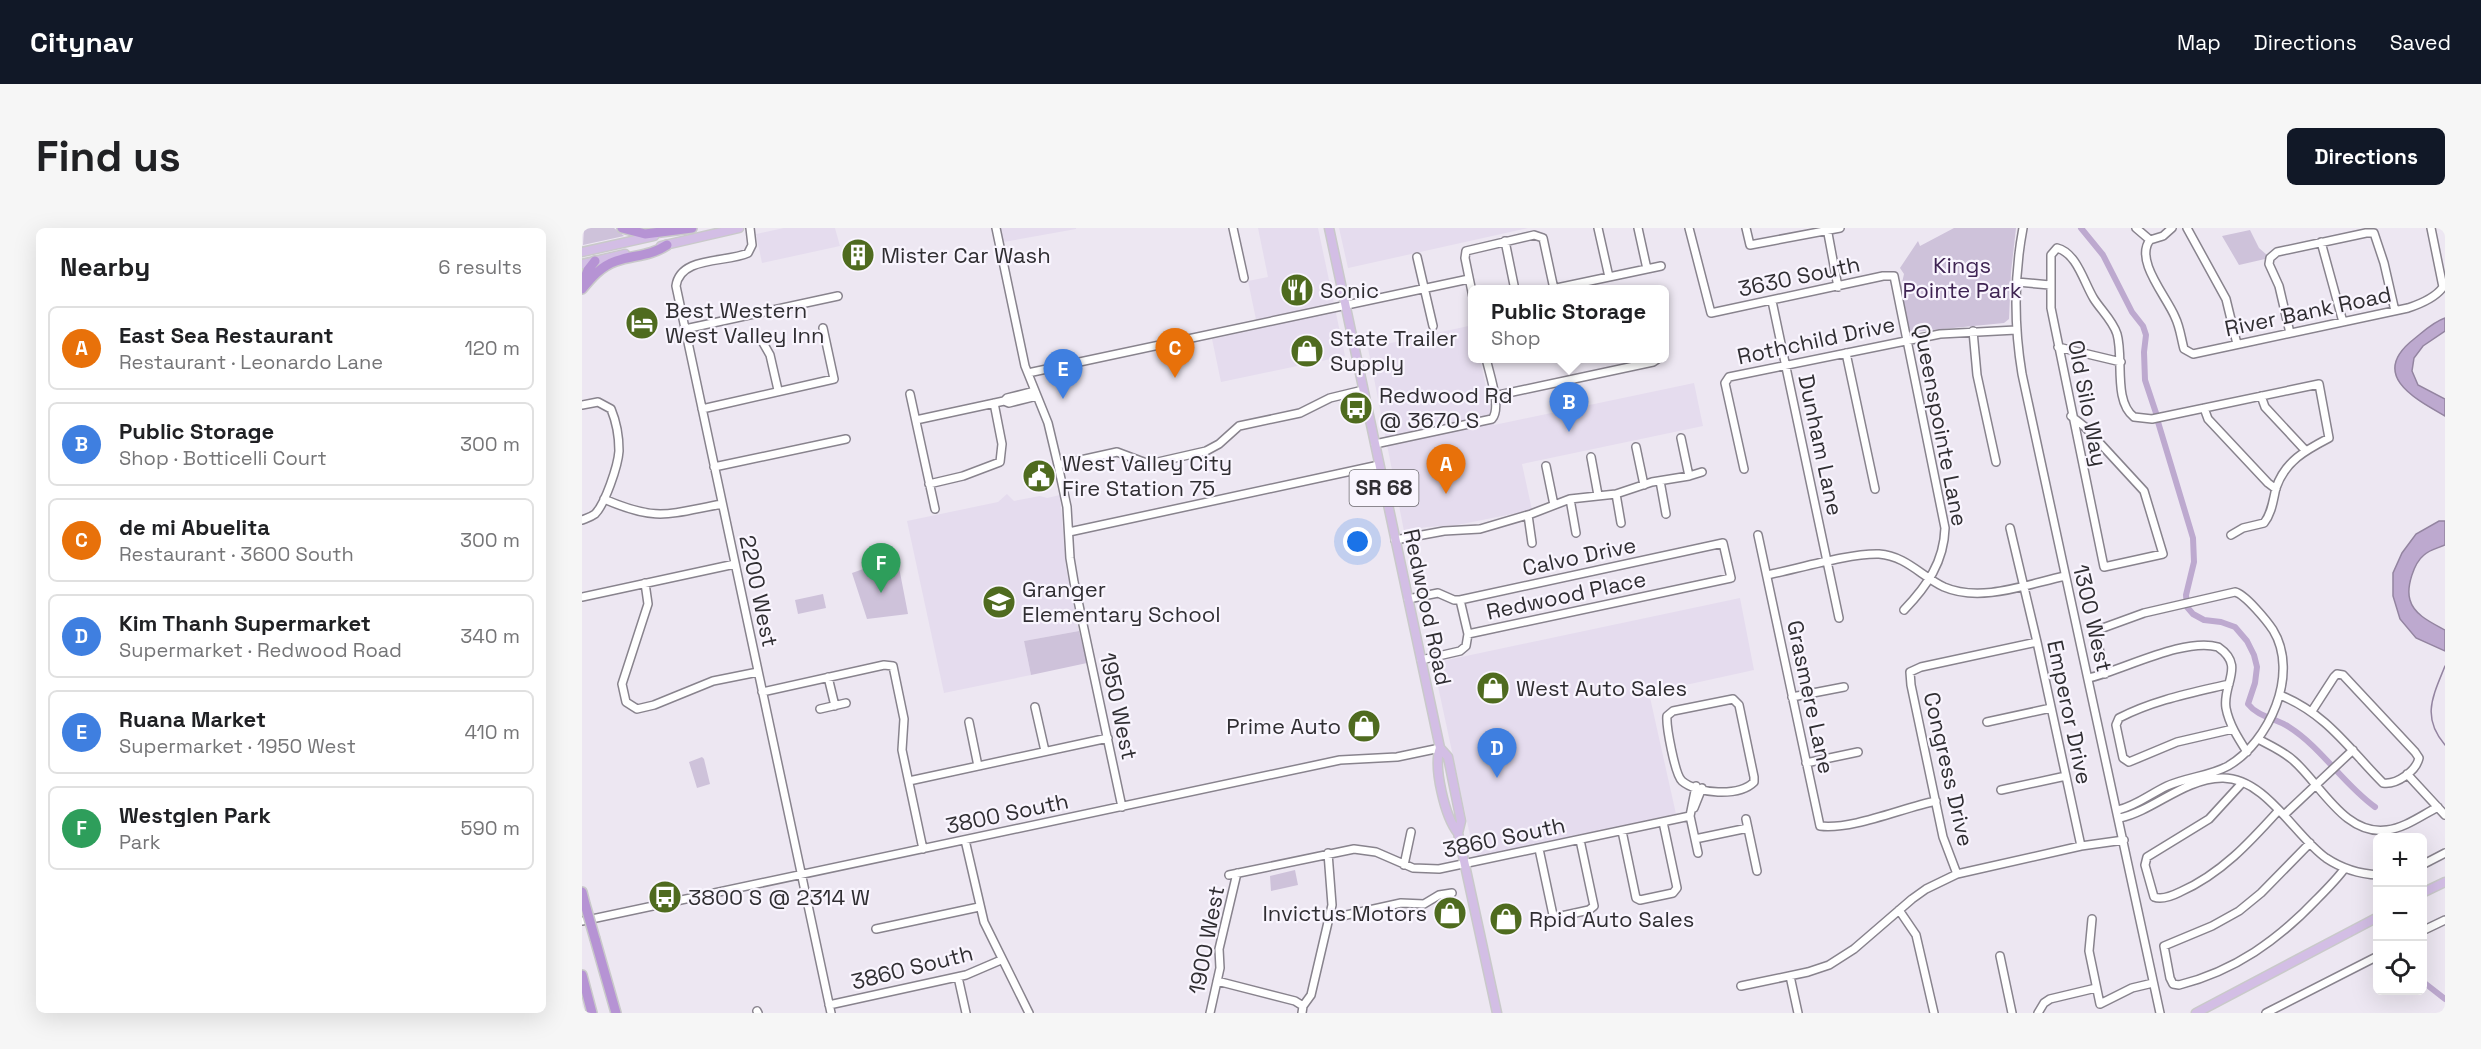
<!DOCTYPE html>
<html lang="en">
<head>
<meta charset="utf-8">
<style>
	body { margin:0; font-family:"Space Grotesk",sans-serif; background:#f6f6f6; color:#202124 }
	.controls { position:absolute; right:18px; bottom:18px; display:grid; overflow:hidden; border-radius:9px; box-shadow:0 6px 24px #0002 }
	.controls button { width:54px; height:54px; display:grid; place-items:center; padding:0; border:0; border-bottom:2px solid #e0e0e0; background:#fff; color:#202124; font:30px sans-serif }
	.you { position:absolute; left:776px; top:314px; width:21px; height:21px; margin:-15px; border:4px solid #fff; border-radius:50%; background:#1a73e8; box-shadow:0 0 0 9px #1a73e833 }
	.badge { display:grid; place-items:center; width:39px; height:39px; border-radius:50%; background:#111827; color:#fff; font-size:20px; font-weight:700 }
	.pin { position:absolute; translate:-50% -50px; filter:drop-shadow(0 2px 3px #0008) }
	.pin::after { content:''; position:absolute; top:32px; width:21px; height:18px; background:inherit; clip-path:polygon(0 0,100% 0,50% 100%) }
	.popup { position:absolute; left:886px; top:57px; width:201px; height:78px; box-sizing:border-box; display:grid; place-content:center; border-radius:9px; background:#fff; filter:drop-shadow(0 2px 4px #0005); font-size:20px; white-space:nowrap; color:#757577 }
	.popup b { font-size:22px; color:#202124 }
	.popup::after { content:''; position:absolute; left:50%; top:100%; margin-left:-12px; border:12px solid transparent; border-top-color:#fff }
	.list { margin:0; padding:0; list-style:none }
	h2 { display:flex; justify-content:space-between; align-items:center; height:78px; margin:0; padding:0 24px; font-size:26px }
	h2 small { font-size:20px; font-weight:400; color:#757577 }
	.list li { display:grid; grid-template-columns:39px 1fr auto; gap:18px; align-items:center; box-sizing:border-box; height:84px; margin:0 12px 12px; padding:0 12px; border:2px solid #e0e0e0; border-radius:9px }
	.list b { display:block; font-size:22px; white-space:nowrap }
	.list p { margin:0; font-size:20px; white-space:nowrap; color:#757577 }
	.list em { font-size:20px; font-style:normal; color:#757577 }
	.icon { flex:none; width:33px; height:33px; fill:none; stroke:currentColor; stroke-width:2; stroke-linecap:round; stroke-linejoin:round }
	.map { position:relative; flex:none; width:1863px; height:785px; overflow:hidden; border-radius:9px }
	header { display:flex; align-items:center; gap:36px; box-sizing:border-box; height:84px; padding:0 30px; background:#111827; color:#fff }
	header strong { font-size:28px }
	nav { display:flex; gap:33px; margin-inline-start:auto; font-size:21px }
	.intro { display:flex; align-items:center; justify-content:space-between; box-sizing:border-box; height:144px; padding:0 36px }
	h1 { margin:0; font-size:42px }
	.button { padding:15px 27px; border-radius:9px; background:#111827; color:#fff; font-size:21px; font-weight:700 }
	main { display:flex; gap:36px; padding:0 36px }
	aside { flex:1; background:#fff; border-radius:9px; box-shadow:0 6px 24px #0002 }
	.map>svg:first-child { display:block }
	.built { fill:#e5dcee }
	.green { fill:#cec2da }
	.water { fill:#bda9cf; stroke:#9384a0; stroke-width:1.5 }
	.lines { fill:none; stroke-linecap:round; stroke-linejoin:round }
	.stream { stroke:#9384a0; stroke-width:1.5 }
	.canal { stroke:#bda9cf; stroke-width:6 }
	.minor-casing { stroke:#88838d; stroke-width:10 }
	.major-casing { stroke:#c9c9ca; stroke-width:11 }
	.highway-casing { stroke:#c9c9ca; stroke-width:12 }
	.minor { stroke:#fff; stroke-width:7 }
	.major { stroke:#d3bee5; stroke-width:8 }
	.highway { stroke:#b693d4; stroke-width:9 }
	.highway-bridge-casing { stroke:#c9c9ca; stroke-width:12; stroke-linecap:butt }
	.highway-bridge { stroke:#b693d4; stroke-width:9 }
	.labels { text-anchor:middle; stroke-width:4.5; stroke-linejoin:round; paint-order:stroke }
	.shield { fill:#f9f5fe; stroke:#6c6a6f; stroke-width:1.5 }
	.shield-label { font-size:21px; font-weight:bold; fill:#302e32 }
	.poi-label { font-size:22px; fill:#302e32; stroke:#f9f5fe; text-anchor:start }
	.park-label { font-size:22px; fill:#3f2453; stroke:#f9f5fe }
	.street-label { font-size:22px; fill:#302e32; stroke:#f9f5fe }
</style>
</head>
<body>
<header>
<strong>Citynav</strong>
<nav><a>Map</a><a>Directions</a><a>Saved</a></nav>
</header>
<div class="intro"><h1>Find us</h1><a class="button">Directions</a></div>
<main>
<aside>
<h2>Nearby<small>6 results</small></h2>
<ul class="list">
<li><span class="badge" style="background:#e8710a">A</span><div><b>East Sea Restaurant</b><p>Restaurant · Leonardo Lane</p></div><em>120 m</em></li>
<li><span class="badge" style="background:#3f7fe0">B</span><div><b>Public Storage</b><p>Shop · Botticelli Court</p></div><em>300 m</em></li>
<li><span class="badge" style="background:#e8710a">C</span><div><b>de mi Abuelita</b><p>Restaurant · 3600 South</p></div><em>300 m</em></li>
<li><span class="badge" style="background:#3f7fe0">D</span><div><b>Kim Thanh Supermarket</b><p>Supermarket · Redwood Road</p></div><em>340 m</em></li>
<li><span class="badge" style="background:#3f7fe0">E</span><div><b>Ruana Market</b><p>Supermarket · 1950 West</p></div><em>410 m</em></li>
<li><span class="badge" style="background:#2e9e5b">F</span><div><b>Westglen Park</b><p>Park</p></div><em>590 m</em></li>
</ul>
</aside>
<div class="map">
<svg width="1863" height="785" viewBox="0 0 1863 785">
	<rect width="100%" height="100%" fill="#ede7f2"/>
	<path class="built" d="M202,0H253L258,18L180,35L174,6Z
		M411,0H494V1L422,14Z
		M676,0H736L763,128L639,154L630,111L676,101L666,53L686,49Z
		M757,0H946L766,40Z
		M891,97V130L898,131L912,197L1112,155L1121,198L940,236L950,282L875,297L845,299L822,303L786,120Z
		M425,266L432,273L458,268L465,270L478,267L484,340L497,403L442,413L449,447L362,465L325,293L416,274Z
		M1158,370L1172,442L1067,465L1094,586L897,628L892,626L851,435Z"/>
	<path class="green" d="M2,0H32L42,8L1,17Z
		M1372,0H1434L1429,44L1427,91L1422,95L1330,104L1327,101L1319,59L1322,46L1318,40L1336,13L1338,18Z
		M1668,2L1677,20L1685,27L1683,31L1657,37L1640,8Z
		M315,329L326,386L285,391L270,345Z
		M241,366L244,380L216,386L213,372Z
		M497,403L505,435L449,447L442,413Z
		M120,529L122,531L128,556L115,560L107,534Z
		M713,642L716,657L689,663L688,648Z"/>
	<path class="water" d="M1863,90V103L1841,118L1832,130L1830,143L1836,157L1863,171V188C1831,170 1787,146 1832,111C1841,104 1851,94 1863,90Z
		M1857,293H1863V317C1856,320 1847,322 1842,327C1832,335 1824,359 1828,372C1832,387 1850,395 1863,402V423L1834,410L1818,391L1811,368V345L1820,325L1834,306Z"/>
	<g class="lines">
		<path class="stream" d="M1863,438C1851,468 1839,489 1863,517"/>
		<path class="canal" d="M1499,0L1521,27L1550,84L1561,98L1564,107L1562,124L1563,152L1574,185
			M1576,194L1611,310L1612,334L1604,367L1605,379L1611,386L1622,392L1639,394L1653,399L1665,413L1672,427L1675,439L1673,455L1666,476C1676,489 1693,490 1707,499C1740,520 1761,556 1793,579
			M1840,753L1863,771"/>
		<defs>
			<path id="minor" d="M168,0L170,17L166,25C144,35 98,28 94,58L249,785
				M414,0L443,138L466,195L476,237L485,279L488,330L492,354L540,579
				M651,0L662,50
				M1016,0L1027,49
				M1056,0L1065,41
				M1107,0L1129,85L1301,48H1312L1363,300C1362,334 1345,358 1322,382
				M1164,0L1168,17L1258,0
				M1245,0L1256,59
				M1441,0C1432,48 1432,98 1440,146L1578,785
				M1554,0L1568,12
				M1605,0L1644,71L1655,116
				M1568,12C1552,32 1585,69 1593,89C1598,99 1599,110 1602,121L1611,126L1826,80C1838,76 1854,69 1861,59L1849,0
				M1568,12L1581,8L1590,0
				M923,13L933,62
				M1739,14L1761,94
				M835,29L851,98
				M1435,54L1468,57
				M970,61L1079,38
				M891,69L883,30L884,23L952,7L961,10L972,61
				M1190,73L1257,390
				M103,101L256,68
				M1391,103L1395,147L1414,234
				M1708,105L1697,58L1687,36L1688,30L1695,24L1784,5H1792L1802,35L1813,83
				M180,113L188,127L196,162
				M1476,119L1539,134
				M1264,125L1293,261
				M446,145L887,51
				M328,166L353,281
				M912,168L1071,134L1077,130
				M1679,168L1683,179L1723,222
				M422,173L427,175L455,168
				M0,177L16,174L29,181C34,193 37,210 37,223C36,238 23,276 13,286C9,289 5,290 0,292
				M1622,180L1626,191L1686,255L1694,261
				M120,181L252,151L241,100
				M1489,188L1503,199L1562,263L1581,326L1522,339L1469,80V27L1475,20C1495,25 1502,55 1512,71C1519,82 1531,93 1535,106C1542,130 1531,173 1552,189L1570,191L1737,156L1747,210C1724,222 1703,233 1694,260C1691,272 1690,285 1682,295L1661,300L1649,307
				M334,192L422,173L425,170L453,163
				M1099,210L1107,248
				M793,216L910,191C920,180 907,145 904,130
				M1054,219L1062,257
				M1009,229L1016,267
				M476,237L535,224L567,236L624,223L637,216L657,198L718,185L748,170L781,162
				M964,238L972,277
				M132,239L264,211
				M1162,241L1143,155L1147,149L1358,106L1434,102
				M1078,253L1084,286
				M347,256L381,248L418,234L420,216L412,175
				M1034,266L1039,295
				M22,271C75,294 86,286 140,276
				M988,271L994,305
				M946,287L950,315
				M1428,300L1455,414L1499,618
				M487,304L797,237
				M1176,307L1238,598C1270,602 1320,580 1354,573
				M813,312L862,303L898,301L949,286L988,271L1034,266L1070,254L1107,248L1120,244
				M1185,347C1215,341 1268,325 1297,326C1324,328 1339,348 1362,359C1399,375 1446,356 1483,348
				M63,355L66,376L40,456L44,474L55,481L72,477L131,453L176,444
				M0,369L153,336
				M826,371L856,365L872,372H878L1141,315L1149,350L886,406
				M839,432L878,423L884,418L886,406L878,372
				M1523,446L1514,407L1518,401L1562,385L1653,364C1663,366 1685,393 1691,402C1718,446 1687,514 1646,538C1628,548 1605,549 1585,558C1568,566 1554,578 1536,582
				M246,449L253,478
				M1507,450C1541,442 1603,409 1636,419C1664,438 1640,456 1644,480C1647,496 1656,510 1665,524
				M1647,456C1609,465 1572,472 1537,490L1534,497L1541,530L1547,534L1595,514L1651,501
				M180,464L302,437L311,438L322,491L320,522L341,621
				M1698,467C1745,486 1767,521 1801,555C1815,557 1834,543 1837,530L1833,524L1761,447L1755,446L1752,449L1730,483
				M1210,469L1262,459
				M1151,471L1157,477L1172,549V554C1157,569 1115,566 1100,553C1093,547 1084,498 1085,488L1091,483Z
				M453,479L463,523
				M238,481L264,475
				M387,494L396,538
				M1405,494L1469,480
				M1676,511C1689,518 1701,523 1712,533C1739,557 1763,608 1805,602C1823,600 1840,587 1856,579
				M1224,535L1276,524
				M1825,546L1863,587
				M327,553L526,510
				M1660,555L1627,591L1565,629L1563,637L1572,669C1580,672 1590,668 1598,664C1639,646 1668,614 1697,582
				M1114,558L1108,588L1116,625
				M1419,562L1484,548
				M1112,580L1120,560
				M1702,587L1771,522
				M1538,590C1573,582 1601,551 1640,550C1683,549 1713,608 1744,630C1759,640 1777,646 1796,647
				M1164,591L1175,643
				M1040,603L1054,670L1058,672L1091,665L1095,660L1081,594
				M1113,611L1166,600
				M383,612L402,694L447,785
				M1728,615L1679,665L1657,683L1630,698L1582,718L1588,750L1591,756L1597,757C1653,743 1696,712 1735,671C1745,661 1755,651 1763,640
				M957,621L971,687L975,689L1007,682L1012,678L998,612
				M822,637L829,604
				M1840,637L1863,625
				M1375,646L1361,609L1329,457L1328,444L1339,439L1455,414
				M647,647L772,621L794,624L831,640L857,641L1108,588
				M1317,682L1334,707L1352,785
				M748,686L760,688L819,675L842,676L857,667L870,665
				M1510,691L1507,723L1518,776L1550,760L1571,755
				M0,693L758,532L815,529L858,520
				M294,701L397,679
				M1840,703L1863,692
				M1418,728L1430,785
				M1208,748L1216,785
				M376,749L384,785
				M635,753L713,773L721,778
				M1159,758L1226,744L1247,737L1272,721L1330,671L1344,661L1375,646L1499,618L1542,612
				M247,777L384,747L419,732
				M175,783L176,785
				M628,785L638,740L637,721L655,645
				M720,785L721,778L729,767L750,677L746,625
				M1456,785L1462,775L1468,771L1514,760
				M1684,785L1796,728"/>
			<path id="major" d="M747,0L858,520L866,529L879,593L876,605
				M79,18L157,0
				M0,24L72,8
				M0,36L43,26
				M858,520C851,539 863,589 876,605L915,785
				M1840,665L1863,654
				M1614,785L1796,689"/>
			<path id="highway" d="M40,0L63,6L110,0
				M0,57L6,42L13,33
				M0,61C9,50 19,38 34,33C51,27 69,28 85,17
				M0,664L3,676
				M13,711L34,785
				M0,747L10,785"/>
		</defs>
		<use href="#minor" class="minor-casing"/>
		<use href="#major" class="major-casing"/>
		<use href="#highway" class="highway-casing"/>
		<use href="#minor" class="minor"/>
		<use href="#major" class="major"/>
		<use href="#highway" class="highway"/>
		<defs>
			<path id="highway-bridge" d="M3,676L13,711"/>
		</defs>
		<use href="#highway-bridge" class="highway-bridge-casing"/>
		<use href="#highway-bridge" class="highway-bridge"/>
	</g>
	<defs>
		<symbol id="building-disc" viewBox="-11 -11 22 22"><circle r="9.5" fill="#4f6b1f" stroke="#f9f5fe"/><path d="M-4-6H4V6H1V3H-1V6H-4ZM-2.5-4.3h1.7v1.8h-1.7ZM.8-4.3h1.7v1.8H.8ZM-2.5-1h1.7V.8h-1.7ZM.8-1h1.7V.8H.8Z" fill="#fff"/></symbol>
		<symbol id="restaurant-disc" viewBox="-11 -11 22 22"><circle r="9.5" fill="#4f6b1f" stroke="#f9f5fe"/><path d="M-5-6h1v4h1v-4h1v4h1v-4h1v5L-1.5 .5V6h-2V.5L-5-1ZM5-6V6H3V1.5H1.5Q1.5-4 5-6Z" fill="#fff"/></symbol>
		<symbol id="hotel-disc" viewBox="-11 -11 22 22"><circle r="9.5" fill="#4f6b1f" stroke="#f9f5fe"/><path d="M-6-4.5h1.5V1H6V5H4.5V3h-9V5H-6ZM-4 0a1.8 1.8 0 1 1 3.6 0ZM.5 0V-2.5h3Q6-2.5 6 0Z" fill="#fff"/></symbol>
		<symbol id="shop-disc" viewBox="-11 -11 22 22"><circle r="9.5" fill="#4f6b1f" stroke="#f9f5fe"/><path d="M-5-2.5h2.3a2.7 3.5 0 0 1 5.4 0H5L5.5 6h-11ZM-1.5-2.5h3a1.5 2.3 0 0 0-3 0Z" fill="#fff"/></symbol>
		<symbol id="bus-disc" viewBox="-11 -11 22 22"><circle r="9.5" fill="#4f6b1f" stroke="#f9f5fe"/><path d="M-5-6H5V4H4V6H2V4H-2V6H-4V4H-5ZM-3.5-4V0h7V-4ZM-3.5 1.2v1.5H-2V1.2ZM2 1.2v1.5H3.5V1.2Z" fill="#fff"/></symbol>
		<symbol id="civic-disc" viewBox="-11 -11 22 22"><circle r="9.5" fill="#4f6b1f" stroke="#f9f5fe"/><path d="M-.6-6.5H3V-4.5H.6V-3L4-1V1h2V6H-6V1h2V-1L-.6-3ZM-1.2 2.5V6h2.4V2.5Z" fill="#fff"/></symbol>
		<symbol id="school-disc" viewBox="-11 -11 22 22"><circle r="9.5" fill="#4f6b1f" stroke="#f9f5fe"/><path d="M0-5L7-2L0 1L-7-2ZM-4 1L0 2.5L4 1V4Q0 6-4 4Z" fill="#fff"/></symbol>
	</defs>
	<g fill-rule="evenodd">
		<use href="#building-disc" x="257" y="8" width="38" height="38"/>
		<use href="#restaurant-disc" x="696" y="43" width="38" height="38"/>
		<use href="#hotel-disc" x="41" y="76" width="38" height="38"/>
		<use href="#shop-disc" x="706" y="104" width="38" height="38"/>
		<use href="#bus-disc" x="755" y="161" width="38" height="38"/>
		<use href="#civic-disc" x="438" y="229" width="38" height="38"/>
		<use href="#school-disc" x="398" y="355" width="38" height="38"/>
		<use href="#shop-disc" x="892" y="441" width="38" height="38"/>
		<use href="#shop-disc" x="763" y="479" width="38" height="38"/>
		<use href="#bus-disc" x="64" y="650" width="38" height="38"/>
		<use href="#shop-disc" x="849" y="666" width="38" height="38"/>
		<use href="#shop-disc" x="905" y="672" width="38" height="38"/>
	</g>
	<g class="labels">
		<rect class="shield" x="767.5" y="242" width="69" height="36" rx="4.5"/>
		<g class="shield-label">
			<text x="802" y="267">SR 68</text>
		</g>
		<g class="poi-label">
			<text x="299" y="35">Mister Car Wash</text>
			<text x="738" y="70">Sonic</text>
			<text x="83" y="90">Best Western<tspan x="83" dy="25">West Valley Inn</tspan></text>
			<text x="748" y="118">State Trailer<tspan x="748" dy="25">Supply</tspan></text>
			<text x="797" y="175">Redwood Rd<tspan x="797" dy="25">@ 3670 S</tspan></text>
			<text x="480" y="243">West Valley City<tspan x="480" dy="25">Fire Station 75</tspan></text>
			<text x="440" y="369">Granger<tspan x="440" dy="25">Elementary School</tspan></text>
			<text x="934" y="468">West Auto Sales</text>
			<text x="759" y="506" text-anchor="end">Prime Auto</text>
			<text x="106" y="677">3800 S @ 2314 W</text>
			<text x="845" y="693" text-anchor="end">Invictus Motors</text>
			<text x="947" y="699">Rpid Auto Sales</text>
		</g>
		<g class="park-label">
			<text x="1380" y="45">Kings<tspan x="1380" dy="25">Pointe Park</tspan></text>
		</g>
		<g class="street-label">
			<text transform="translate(1217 48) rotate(-12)" y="8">3630 South</text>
			<text transform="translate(1726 83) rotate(-12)" y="8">River Bank Road</text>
			<text transform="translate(1234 112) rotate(-12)" y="8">Rothchild Drive</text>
			<text transform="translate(1506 175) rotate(79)" y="8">Old Silo Way</text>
			<text transform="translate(1359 197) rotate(79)" y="8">Queenspointe Lane</text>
			<text transform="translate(1239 217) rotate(78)" y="8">Dunham Lane</text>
			<text transform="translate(997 328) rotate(-12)" y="8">Calvo Drive</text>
			<text transform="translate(177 363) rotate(78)" y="8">2200 West</text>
			<text transform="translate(984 367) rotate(-12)" y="8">Redwood Place</text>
			<text transform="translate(846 379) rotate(78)" y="8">Redwood Road</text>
			<text transform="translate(1511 390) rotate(77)" y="8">1300 West</text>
			<text transform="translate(1229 469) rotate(78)" y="8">Grasmere Lane</text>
			<text transform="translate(537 478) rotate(78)" y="8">1950 West</text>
			<text transform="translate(1488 484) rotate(78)" y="8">Emperor Drive</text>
			<text transform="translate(1367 541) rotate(77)" y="8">Congress Drive</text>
			<text transform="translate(425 585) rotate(-12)" y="8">3800 South</text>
			<text transform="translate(922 609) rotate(-12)" y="8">3860 South</text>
			<text transform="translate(624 712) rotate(-79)" y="8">1900 West</text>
			<text transform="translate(330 739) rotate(-14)" y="8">3860 South</text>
		</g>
	</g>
</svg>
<div class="controls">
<button>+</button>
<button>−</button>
<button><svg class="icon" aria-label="locate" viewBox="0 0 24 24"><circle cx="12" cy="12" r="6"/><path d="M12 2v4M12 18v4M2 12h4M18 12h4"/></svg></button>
</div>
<div class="you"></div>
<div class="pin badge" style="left:864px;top:266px;background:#e8710a">A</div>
<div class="pin badge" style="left:987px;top:204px;background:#3f7fe0">B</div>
<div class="popup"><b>Public Storage</b>Shop</div>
<div class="pin badge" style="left:593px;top:150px;background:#e8710a">C</div>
<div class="pin badge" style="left:915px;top:550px;background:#3f7fe0">D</div>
<div class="pin badge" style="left:481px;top:171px;background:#3f7fe0">E</div>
<div class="pin badge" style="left:299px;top:365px;background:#2e9e5b">F</div>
</div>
</main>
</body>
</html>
